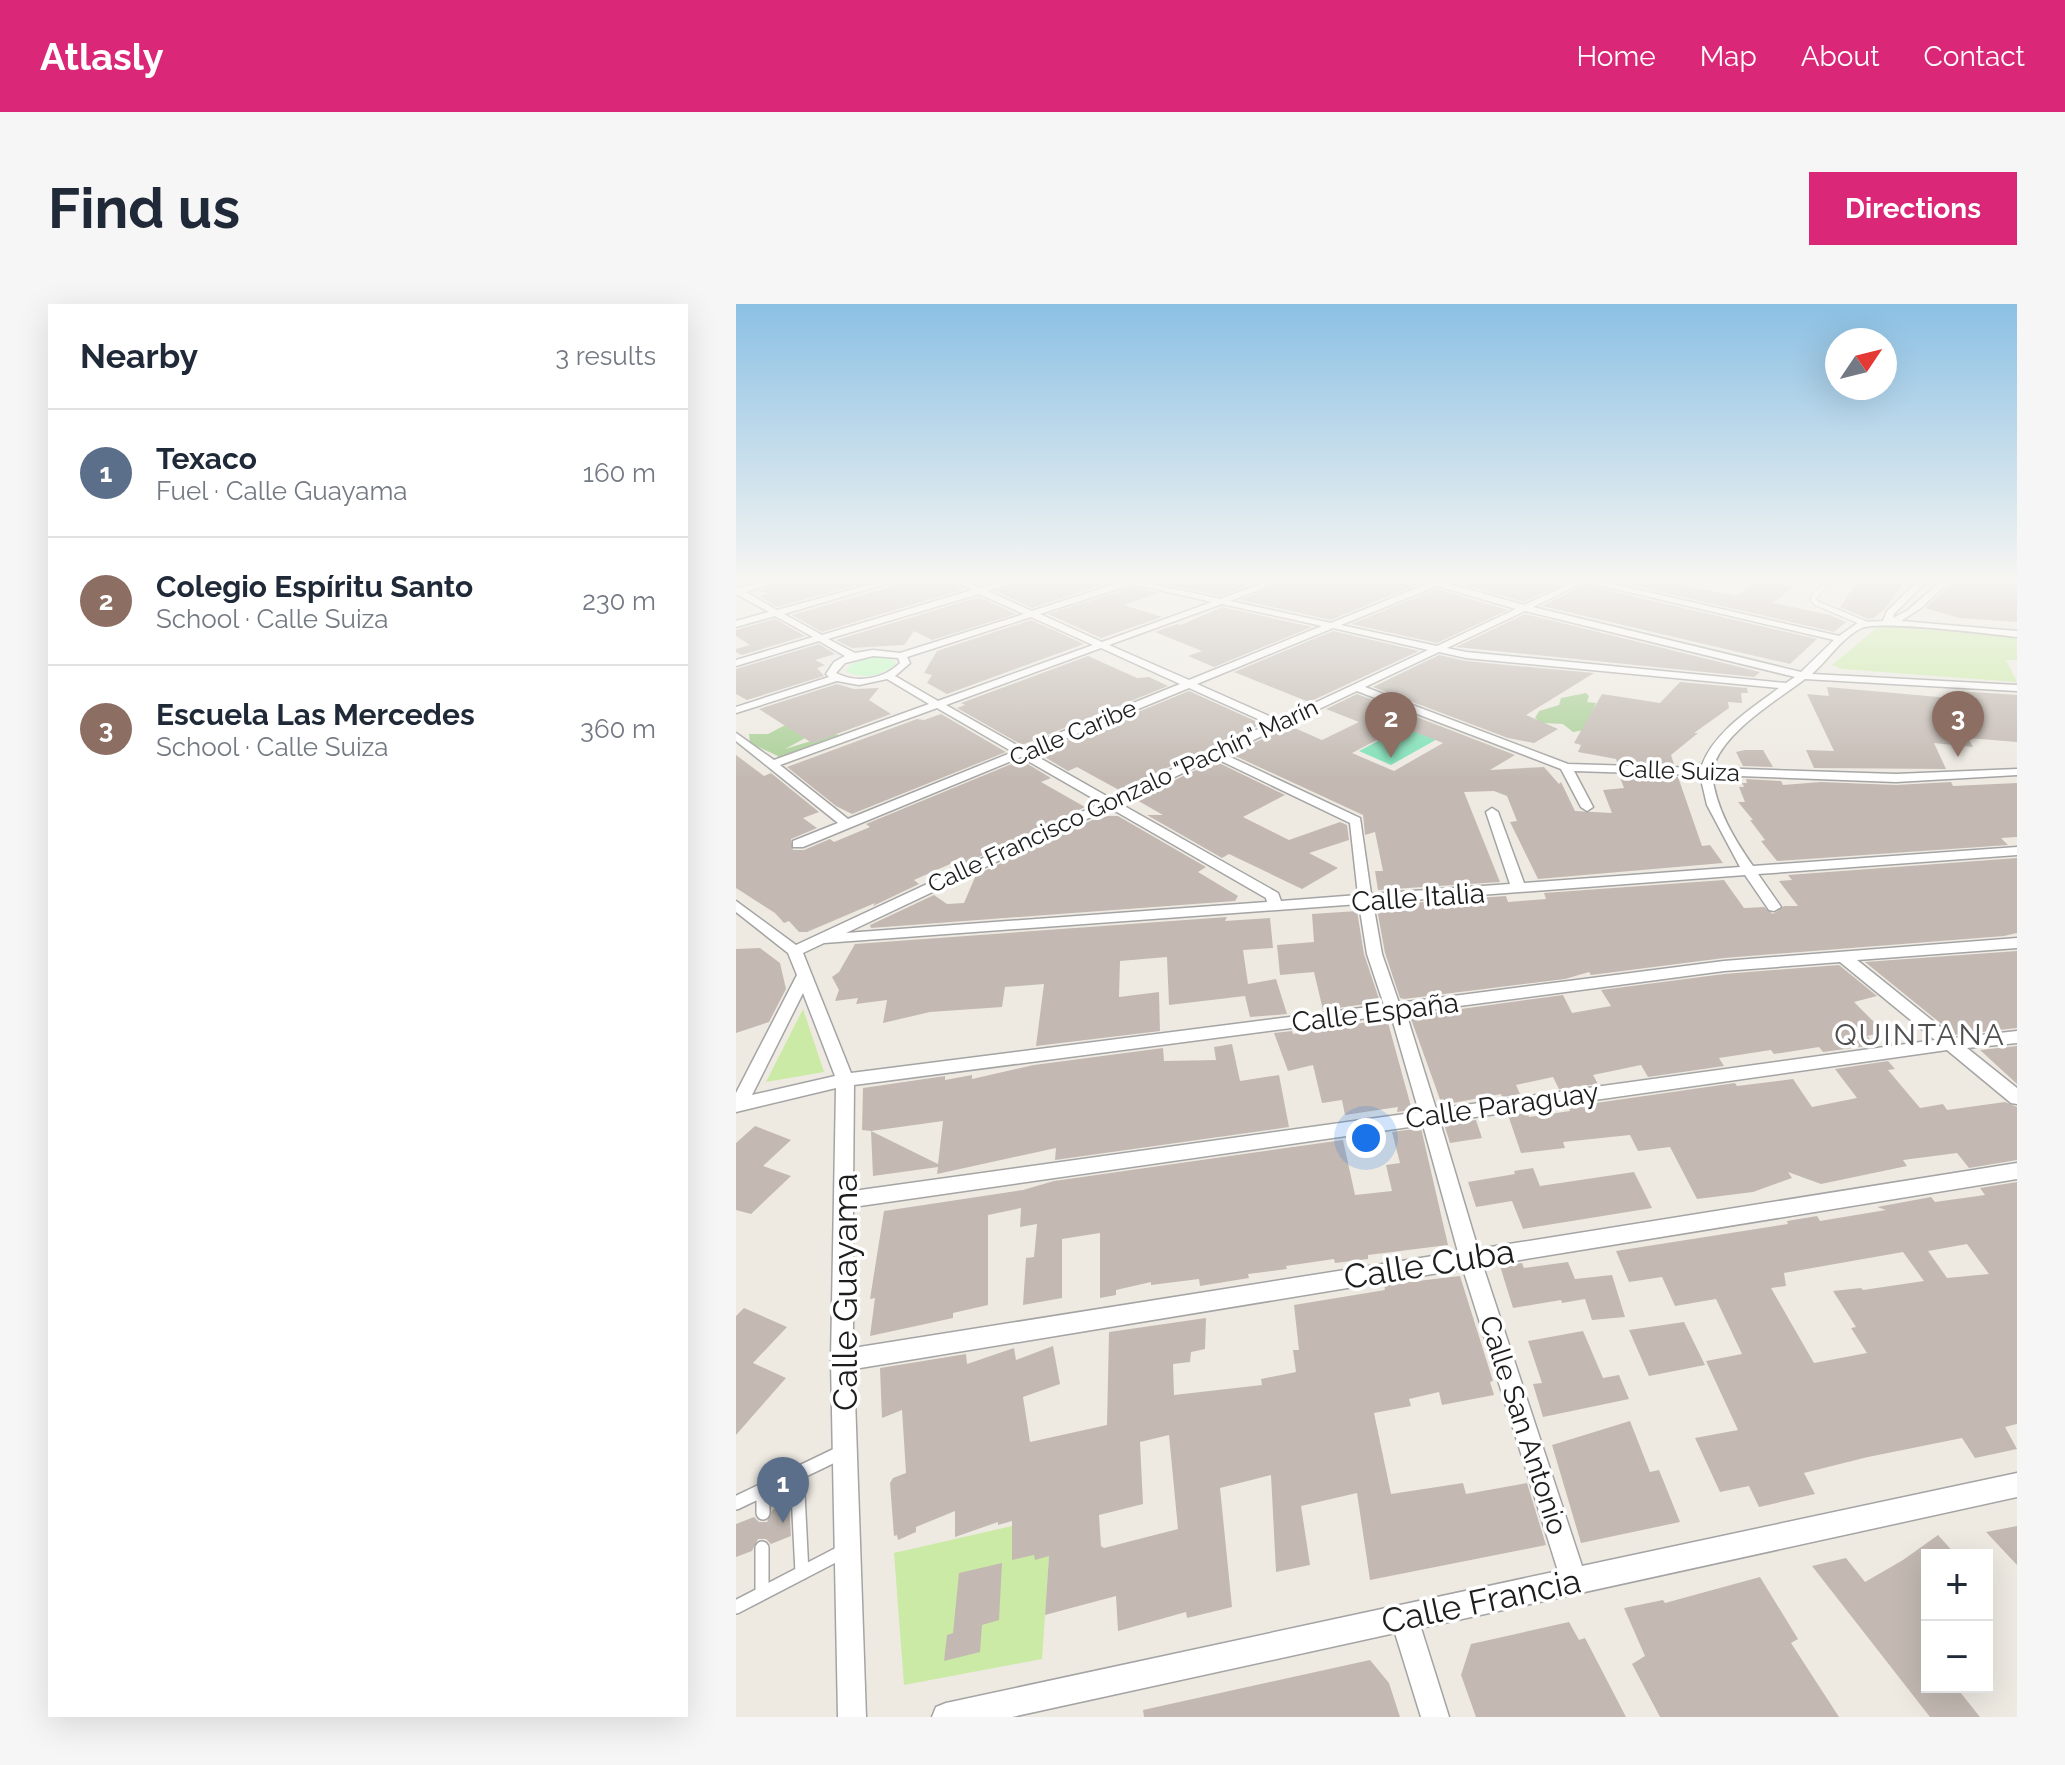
<!DOCTYPE html>
<html lang="en">
<head>
<meta charset="utf-8">
<style>
	body { margin:0; font-family:Raleway,sans-serif; background:#f6f6f7; color:#1f2937 }
	.controls { position:absolute; right:24px; bottom:24px; display:grid; overflow:hidden; border-radius:0px; box-shadow:0 8px 32px #0002 }
	.controls button { width:72px; height:72px; display:grid; place-items:center; padding:0; border:0; border-bottom:2px solid #e0e1e3; background:#fff; color:#1f2937; font:40px sans-serif }
	.compass { position:absolute; left:1089px; top:24px; width:72px; height:72px; border-radius:50%; background:#fff; box-shadow:0 8px 32px #0002; rotate:55deg }
	.you { position:absolute; left:630px; top:834px; width:28px; height:28px; margin:-20px; border:6px solid #fff; border-radius:50%; background:#1a73e8; box-shadow:0 0 0 12px #1a73e833 }
	.badge { display:grid; place-items:center; width:52px; height:52px; border-radius:50%; background:#db2777; color:#fff; font-size:26px; font-weight:700 }
	.pin { position:absolute; translate:-50% -66px; filter:drop-shadow(0 2px 4px #0008) }
	.pin::after { content:''; position:absolute; top:42px; width:28px; height:24px; background:inherit; clip-path:polygon(0 0,100% 0,50% 100%) }
	.list { margin:0; padding:0; list-style:none }
	h2 { display:flex; justify-content:space-between; align-items:center; height:104px; margin:0; padding:0 32px; font-size:34px }
	h2 small { font-size:26px; font-weight:400; color:#747a83 }
	.list li { display:grid; grid-template-columns:52px 1fr auto; gap:24px; align-items:center; box-sizing:border-box; height:128px; padding:0 32px; border-top:2px solid #e0e1e3 }
	.list b { display:block; font-size:30px; white-space:nowrap }
	.list p { margin:0; font-size:26px; white-space:nowrap; color:#747a83 }
	.list em { font-size:26px; font-style:normal; color:#747a83 }
	.map { position:relative; flex:none; width:1281px; height:1413px; overflow:hidden; border-radius:0px }
	header { display:flex; align-items:center; gap:48px; box-sizing:border-box; height:112px; padding:0 40px; background:#db2777; color:#fff }
	header strong { font-size:38px }
	nav { display:flex; gap:44px; margin-inline-start:auto; font-size:28px }
	.intro { display:flex; align-items:center; justify-content:space-between; box-sizing:border-box; height:192px; padding:0 48px }
	h1 { margin:0; font-size:56px }
	.button { padding:20px 36px; border-radius:0px; background:#db2777; color:#fff; font-size:28px; font-weight:700 }
	main { display:flex; gap:48px; padding:0 48px }
	aside { flex:1; background:#fff; border-radius:0px; box-shadow:0 8px 32px #0002 }
	.map>svg:first-child { display:block }
	.grass { fill:#caeaa6 }
	.forest { fill:#a9cf96 }
	.park { fill:#bdfac0 }
	.pitch { fill:#7ee0b7 }
	.building { fill:#c3b9b2; fill-rule:evenodd }
	.lines { fill:none; stroke-linecap:round; stroke-linejoin:round }
	.service-far1-casing { stroke:#a4a4a4; stroke-width:7 }
	.service-casing { stroke:#a4a4a4; stroke-width:16 }
	.minor-casing { stroke:#a4a4a4; stroke-width:3 }
	.service-far1 { stroke:#fff; stroke-width:5 }
	.service { stroke:#fff; stroke-width:13 }
	.minor { fill:#fff; fill-rule:evenodd }
	.labels { text-anchor:middle; stroke-width:7; stroke-linejoin:round; paint-order:stroke }
	.far-street-label { font-size:24px; fill:#1d1d1d; stroke:#fff }
	.street-label { font-size:28px; fill:#1d1d1d; stroke:#fff }
	.neighbourhood-label { font-size:30px; letter-spacing:2px; fill:#505050; stroke:#fff }
	.near-street-label { font-size:34px; fill:#1d1d1d; stroke:#fff }
</style>
</head>
<body>
<header>
<strong>Atlasly</strong>
<nav><a>Home</a><a>Map</a><a>About</a><a>Contact</a></nav>
</header>
<div class="intro"><h1>Find us</h1><a class="button">Directions</a></div>
<main>
<aside>
<h2>Nearby<small>3 results</small></h2>
<ul class="list">
<li><span class="badge" style="background:#5c6f8a">1</span><div><b>Texaco</b><p>Fuel · Calle Guayama</p></div><em>160 m</em></li>
<li><span class="badge" style="background:#8d6e63">2</span><div><b>Colegio Espíritu Santo</b><p>School · Calle Suiza</p></div><em>230 m</em></li>
<li><span class="badge" style="background:#8d6e63">3</span><div><b>Escuela Las Mercedes</b><p>School · Calle Suiza</p></div><em>360 m</em></li>
</ul>
</aside>
<div class="map">
<svg width="1281" height="1413" viewBox="0 0 1281 1413">
	<rect width="100%" height="100%" fill="#eeeae2"/>
	<path class="grass" d="M1143,322L1281,333V356H1270L1281,378L1106,365L1096,361Z
		M67,705L88,768L30,778Z
		M276,1222L298,1251L313,1252L306,1355L168,1381L158,1249Z"/>
	<path class="forest" d="M850,389L853,392L851,398L860,399L849,426L837,428L827,420L805,419L799,414L803,407L823,401L825,394Z
		M53,419L73,432L49,445L98,430L108,432L40,457L42,452L14,439L13,430H32Z"/>
	<path class="park" d="M152,353L160,360C148,372 124,376 110,367C118,353 138,352 152,353Z"/>
	<path class="pitch" d="M680,417L712,429L655,461L623,447Z"/>
	<path class="building" d="M49,277H136L41,303L23,292L31,290L25,287Z
		M174,277H215L228,285L86,328L56,311Z
		M284,277H378L296,304L260,287Z
		M417,277H524L484,292Z
		M548,277H687V278L595,316L504,296Z
		M714,277H833L788,298Z
		M877,277H927L1000,292L1020,277H1027L1057,283L1037,299L1094,311L1110,318L1098,328Z
		M1122,277H1169L1150,304L1138,314L1132,315L1104,303Z
		M1219,277H1281V318L1223,314L1189,304Z
		M850,280L853,282L1081,335L1054,360L806,302Z
		M397,283L423,289L388,301L426,313L365,334L312,310Z
		M701,285L772,306L701,339L615,320Z
		M243,293L280,310L196,336L178,327L168,341L116,344L100,336Z
		M486,303L576,323L478,363L452,352L466,347L419,328L441,320L445,321Z
		M789,310L1024,368L1018,373L720,343Z
		M39,315L69,332L6,351L0,348V345L14,341L0,332V326Z
		M295,316L348,340L211,390L191,379L196,371L188,369L201,347Z
		M597,327L683,347L573,398L498,368Z
		M83,340L99,350L79,356L89,361L81,364L88,372L11,396L0,390V365Z
		M703,351L730,357L858,369L790,411L822,425L798,439L772,434L637,383Z
		M352,352L401,374L413,373L432,382L286,441L221,404L229,401L225,399Z
		M944,378L1011,384L1012,389H1005L1006,399L992,398L993,404L958,429H962L935,451L938,460L881,458L880,455L842,448L845,441L838,439L866,390L924,399Z
		M101,380L118,385L143,384L133,396L155,410L76,439L23,405Z
		M1091,383L1225,395L1221,387L1281,391V438L1232,434L1237,443L1198,439L1210,465L1078,464L1070,446L1098,447L1071,390L1093,392Z
		M453,387L526,420L383,486L341,463L332,467L302,449Z
		M621,390L779,451L754,466L808,463L823,480L825,478L839,507L876,509L867,486L888,484L883,471L942,473L966,542L974,541L987,559L802,575L774,518L781,517L771,492L758,487L728,488L764,578L642,586L639,567H647L639,528L629,531L627,511L495,450L554,422L586,436L623,418L590,405ZM666,423L707,439L658,467L616,449Z
		M205,410L270,448L116,510L100,502L51,463L181,415L188,416Z
		M1009,446H1027L1037,463L1007,462L1000,448Z
		M0,451L28,472L35,469L83,508L67,514L81,524L55,535L57,546H68L94,535L98,538L134,523L130,520L285,456L315,474L305,478L349,503L226,561L221,557L178,576L183,580L137,602L139,599L71,628H63L53,617L48,619L39,609L0,584Z
		M479,457L549,491L507,513L553,536L604,518L611,521L613,536L573,549L602,564L566,585L493,550L486,554L411,511H427L399,495Z
		M1010,475L1045,477L1047,481L1085,478L1160,481L1215,478L1217,482L1281,479V533L1265,534L1272,541L1041,557L1025,537L1029,536L1014,516H1017L1002,498H1009L1003,483H1008L1006,479H1011Z
		M365,512H382L470,563L462,568L502,592L499,597L135,624L134,621L198,591L211,600L228,599L240,571Z
		M1281,554V629L1268,632L988,654L855,671L853,668L829,675L668,695L664,694L649,649L641,605H645V601L770,592L772,598L810,595L808,589L988,576L1008,604L1028,603L1037,610L1048,602H1062L1043,577L1056,576L1052,571Z
		M621,607L628,650L644,698L587,706L578,668L544,671L541,641L578,638L576,610Z
		M491,613L489,617L534,614L537,644L507,646L512,680L540,675L551,710L514,713L509,692L433,701L431,653L384,657L383,693L423,688L424,727L300,742L308,680L269,683L266,703L194,708L147,719L151,696L120,700L122,694L99,697L103,686L96,673L103,668L119,640Z
		M24,644L44,659L50,685L33,718L0,729V645Z
		M1281,647V724L1219,731L1129,658Z
		M1103,661L1141,692L1118,698L1148,728L1131,732L1139,741L1087,748L1083,743L1038,750L1035,746L983,754L988,762L912,773L905,761L857,771L862,780L823,785L817,773L780,781L784,790L766,793L765,790L706,801L674,712L827,691L836,709L875,702L865,686L988,670Z
		M651,715L676,806L661,808L662,803L609,811L606,796L586,799L577,761L552,767L538,729L556,727L557,730Z
		M496,740L504,777L543,771L553,823L319,856L320,844L201,870L202,863L137,872L135,827L126,826L127,784L209,772V776L236,771V775L298,761L427,744L428,757L480,756L478,743ZM207,817L202,860L135,827Z
		M1281,742V780L1244,746Z
		M1152,757L1159,765L1152,766L1184,804L1207,800L1211,806L1269,798L1281,803V856L1233,864L1221,849L1167,856L1171,862L1085,880L1052,868L1056,874L1017,888L961,895L934,843L902,847L894,831L827,838L829,844L785,849L772,811L792,809L793,813L834,807L832,803L999,779L1001,782L1057,775L1076,803L1121,794L1099,765Z
		M740,816L746,834L714,839L708,820Z
		M19,822L55,836L27,862L55,872L15,910L0,906V839Z
		M685,824L712,941L632,951V955L599,959L598,955L550,962L551,965L512,970L513,974L464,982L463,975L415,981V978L380,986V991L364,994V929L326,935V994L287,1001L290,954L298,953L301,920L284,923L285,904L252,911V1001L217,1009V1014L134,1032L139,994L134,995L148,907L287,886L318,877L607,836L619,891L656,887L650,861L664,859L656,828Z
		M797,864L804,882L898,868L916,904L787,925L776,897L740,903L732,878L779,870L778,867Z
		M1281,878V1120L1269,1123L1281,1145L1239,1154L1226,1134L1132,1153L1068,1169L1079,1190L1023,1203L1013,1182L984,1188L959,1134L1002,1126L970,1057L1006,1050L980,995L939,1002L926,973L893,978L880,947L1052,920L1051,917L1081,912L1084,917L1150,906L1141,903L1195,893L1199,898L1249,891L1244,884ZM1231,940L1253,970L1211,974L1192,947ZM1167,948L1188,977L1127,986L1125,984L1097,987L1120,1023L1115,1024L1131,1049L1078,1059L1035,984L1050,982L1048,969Z
		M832,958L839,975L876,971L889,1013L856,1016L849,995L826,999L825,996L777,1004L764,962L786,959L788,964Z
		M724,972L757,1077L754,1078L758,1091L706,1101L703,1088L673,1095L675,1102L638,1109L655,1190L727,1179L730,1190L791,1179L810,1241L634,1276L621,1189L565,1202L574,1261L540,1268L535,1171L484,1184L496,1303L451,1314L450,1308L382,1327L380,1292L309,1311L313,1252L299,1256L298,1251L276,1256V1217L262,1221V1218L219,1233V1207L180,1223V1228L162,1236L161,1231L158,1232L154,1179L157,1174L170,1169L166,1106L146,1114L144,1064L230,1050L231,1060L278,1044L280,1056L317,1042L324,1080L287,1093L294,1138L371,1121L373,1028L470,1014L469,1045L455,1048L454,1058L437,1060L438,1091L526,1081L525,1075L560,1068L557,1046H563L558,1001L649,986L648,981ZM433,1131L442,1225L368,1244L365,1242L363,1211L407,1200L404,1138Z
		M8,1004L51,1023L17,1059L50,1074L0,1131V1012Z
		M948,1018L969,1061L913,1072L893,1026Z
		M847,1027L867,1074L883,1071L893,1095L807,1113L797,1080L806,1079L792,1037Z
		M894,1117L914,1168L923,1166L944,1218L845,1239L816,1141Z
		M53,1199L55,1232L35,1240L30,1235H22L16,1247L0,1253V1220L18,1213L23,1218H31L36,1206Z
		M1281,1222V1261L1250,1228Z
		M1202,1231L1220,1251H1191V1383H1220L1244,1413H1194L1076,1262L1110,1254L1129,1278L1167,1256Z
		M266,1259L263,1316L246,1321L244,1348L208,1357L211,1331L217,1329L223,1269Z
		M1024,1273L1062,1335L1055,1339L1103,1413H924L896,1360L909,1352L888,1304L927,1296L929,1299Z
		M833,1318L843,1336L849,1334L890,1413H740L725,1371L735,1340Z
		M634,1356L653,1379L664,1413H408L407,1406Z"/>
	<g class="lines">
		<defs>
			<path id="service-far1" d="M1092,277L1077,294L1080,299L1128,319"/>
			<path id="service" d="M61,1170L66,1269
				M27,1185V1209
				M0,1199L104,1149
				M26,1244V1289
				M0,1303L106,1248"/>
			<path id="minor" d="M33,277H46L10,288L41,306L147,277H160L48,310L86,331L236,286L218,277H229L245,284L268,277H281L252,287L296,307L388,277H403L484,295L533,277H545L494,297L595,319L693,279L690,277H703L788,301L840,277H864L1103,332L1123,318L1147,317L1151,307L1182,277H1191L1158,310L1157,314L1172,306L1205,277H1214L1185,304L1165,317L1281,327V333C1254,330 1144,316 1126,324C1106,333 1093,355 1076,370L1281,381V387L1069,375C1040,397 987,428 977,464L1160,470L1281,465V471L1160,478L976,471C980,505 998,535 1017,562L1281,543V551L1022,570L1045,603L1038,607L1033,606L1009,571L637,599L646,650L663,699L988,657L1281,634V644L1121,656L1218,734L1281,727V739L1231,744L1281,784V800L1275,799L1211,746L704,818L742,945L1281,859V875L747,962L846,1262L1281,1169V1193L685,1324L713,1413H685L659,1329L276,1413H196L200,1403L210,1399L822,1267L727,965L118,1065L130,1413H102L95,1056L100,784L0,808V789L61,671L52,649L0,608V597L60,641L365,499L285,453L67,543H57V537L102,519L0,437V429L38,456L193,400L151,375L123,381L101,377L0,409V403L93,373L90,370L98,358L109,352L83,337L0,362V356L77,333L39,312L0,323V317L33,308L0,290V284ZM850,277L854,279L1098,336L1065,368L797,303ZM397,280L476,298L366,338L304,310ZM701,282L780,305L701,342L605,321ZM243,290L288,310L164,349L137,346L119,349L92,335ZM486,300L586,322L453,376L373,341ZM789,307L1059,373L1050,379L730,348L711,344ZM295,313L357,341L202,397L159,372L174,359L171,353ZM597,324L692,346L542,416L461,380ZM365,344L444,380L286,444L210,401ZM703,348L730,354L1043,384C1015,405 976,429 965,464L832,460L629,383ZM137,352L162,354L164,359C148,375 121,380 100,369L109,359ZM453,384L533,420L374,494L295,449ZM621,387L825,465L845,503L851,507L857,503L838,467L964,471L971,501L1004,563L788,579L762,508L756,504L750,508L774,580L635,590L624,514L488,450ZM201,404L277,448L112,515L44,461ZM479,454L614,519L622,591L545,597L542,589L383,499ZM374,504L530,594L531,598L110,629ZM623,600L631,650L648,701L115,769L67,649L88,639ZM1104,658L1199,736L700,805L670,709L988,667ZM67,689L99,772L16,791ZM655,711L683,808L117,887L118,781ZM687,821L722,948L117,1044V903Z"/>
		</defs>
		<use href="#service-far1" class="service-far1-casing"/>
		<use href="#service" class="service-casing"/>
		<use href="#minor" class="minor-casing"/>
		<use href="#service-far1" class="service-far1"/>
		<use href="#service" class="service"/>
		<use href="#minor" class="minor"/>
	</g>
	<linearGradient id="sky" x2="0" y2="1"><stop stop-color="#8bc0e4"/><stop offset="0.58" stop-color="#f7f6f2"/><stop offset="1" stop-color="#f7f6f2" stop-opacity="0"/></linearGradient>
	<rect width="1281" height="475" fill="url(#sky)"/>
	<g class="labels">
		<g class="far-street-label">
			<text transform="translate(337 429) rotate(-23)" y="8">Calle Caribe</text>
			<text transform="translate(943 467) rotate(2)" y="8">Calle Suiza</text>
			<text transform="translate(387 492) rotate(-25)" y="8">Calle Francisco Gonzalo "Pachín" Marín</text>
		</g>
		<g class="street-label">
			<text transform="translate(682 593) rotate(-4)" y="10">Calle Italia</text>
			<text transform="translate(639 708) rotate(-7)" y="10">Calle España</text>
			<text transform="translate(766 801) rotate(-8)" y="10">Calle Paraguay</text>
			<text transform="translate(788 1121) rotate(72)" y="10">Calle San Antonio</text>
		</g>
		<g class="neighbourhood-label">
			<text x="1184" y="741">QUINTANA</text>
		</g>
		<g class="near-street-label">
			<text transform="translate(693 960) rotate(-9)" y="12">Calle Cuba</text>
			<text transform="translate(109 988) rotate(-90)" y="12">Calle Guayama</text>
			<text transform="translate(745 1297) rotate(-12)" y="12">Calle Francia</text>
		</g>
	</g>
</svg>
<div class="controls">
<button>+</button>
<button>−</button>
</div>
<svg class="compass" viewBox="-18 -18 36 36"><path d="M0-13l5 13h-10z" fill="#e53935"/><path d="M0 13l5-13h-10z" fill="#747a83"/></svg>
<div class="you"></div>
<div class="pin badge" style="left:47px;top:1219px;background:#5c6f8a">1</div>
<div class="pin badge" style="left:655px;top:454px;background:#8d6e63">2</div>
<div class="pin badge" style="left:1222px;top:453px;background:#8d6e63">3</div>
</div>
</main>
</body>
</html>
